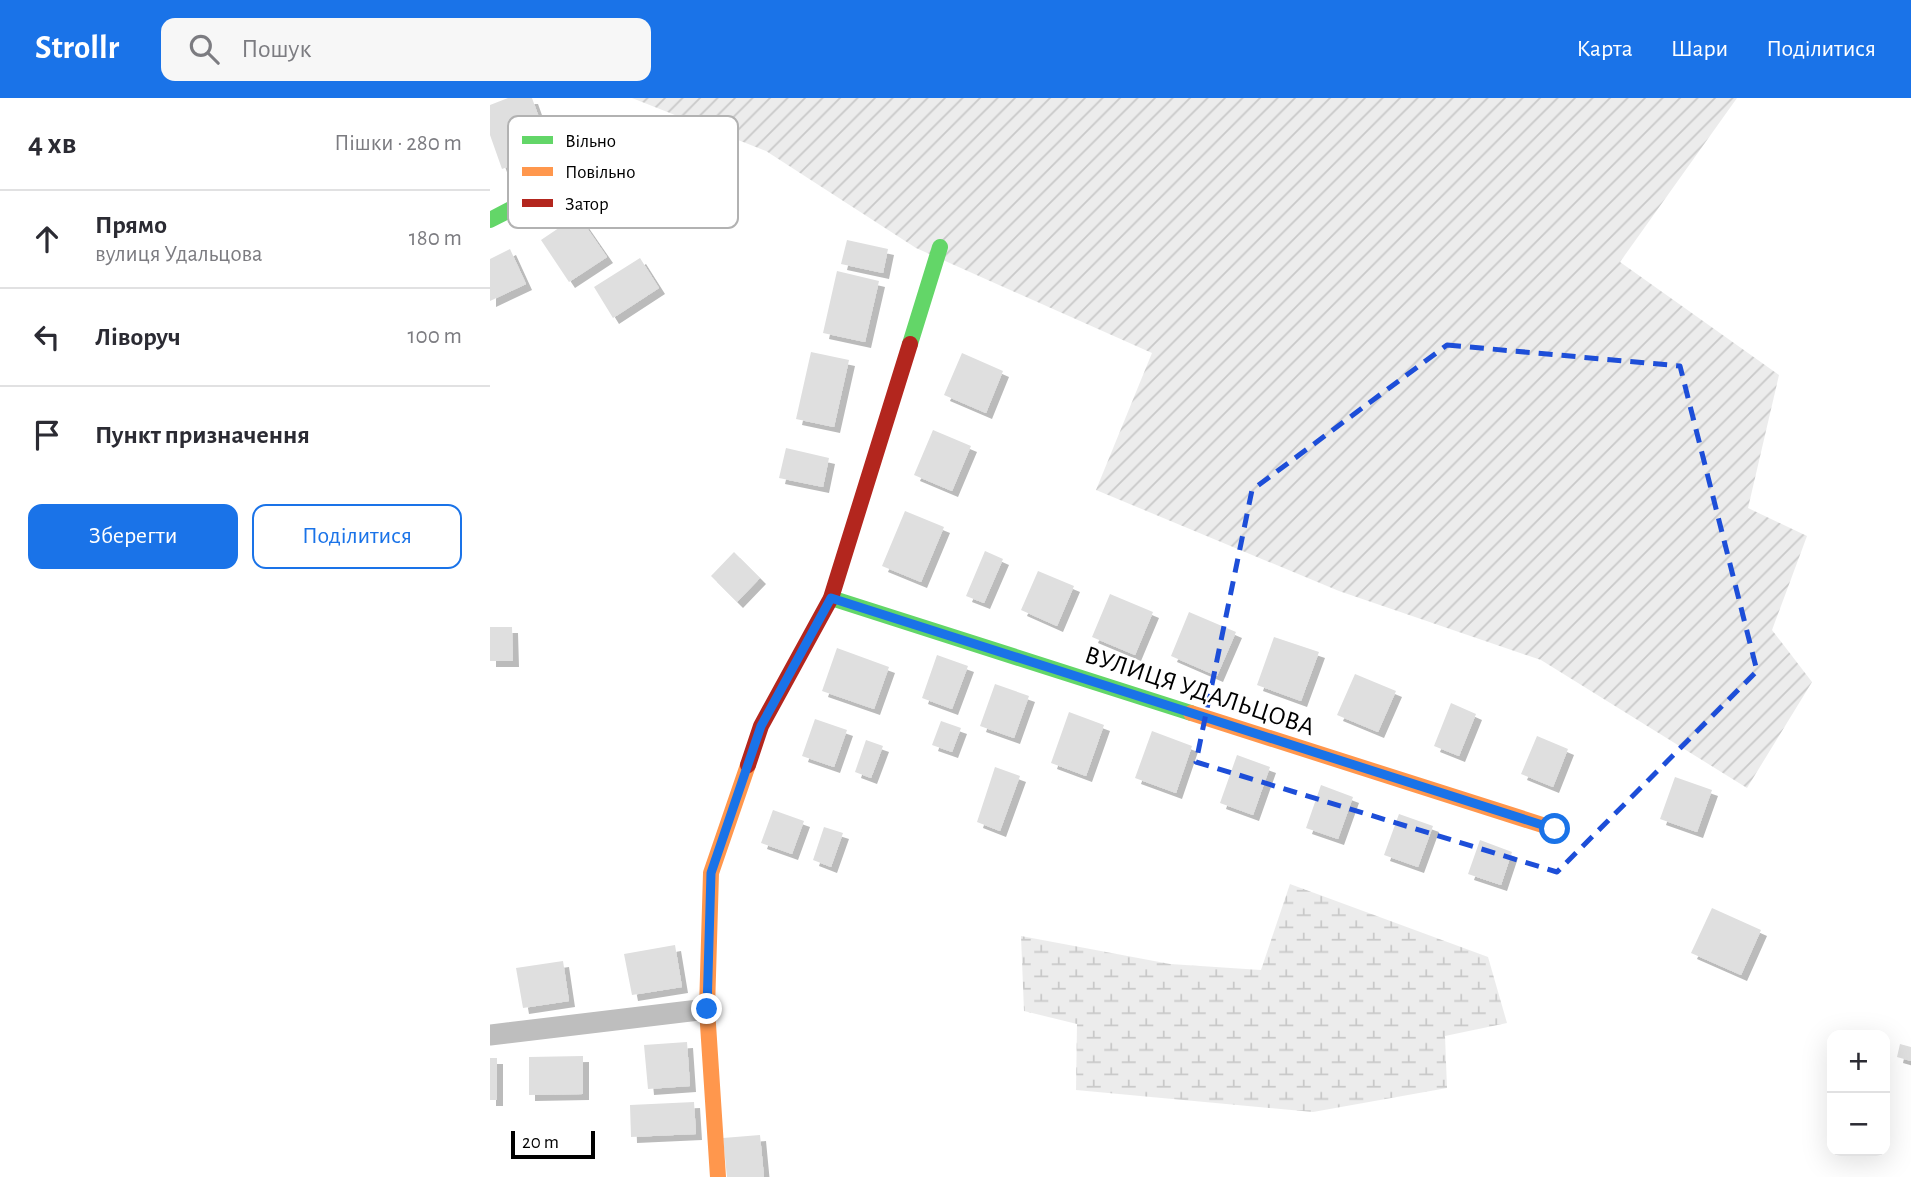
<!DOCTYPE html>
<html lang="uk">
<head>
<meta charset="utf-8">
<style>
	body { margin:0; font-family:"Alegreya Sans",sans-serif; background:#f7f7f7; color:#2b2b33 }
	.controls { position:absolute; right:21px; bottom:21px; display:grid; overflow:hidden; border-radius:14px; box-shadow:0 7px 28px #0002 }
	.controls button { width:63px; height:63px; display:grid; place-items:center; padding:0; border:0; border-bottom:2px solid #e1e1e2; background:#fff; color:#2b2b33; font:35px sans-serif }
	.scale { position:absolute; left:21px; bottom:18px; width:84px; box-sizing:border-box; padding-left:7px; border:4px solid #000; border-top:0; font-size:19px; line-height:24px; white-space:nowrap; color:#000; -webkit-text-stroke:5px #fff; paint-order:stroke }
	.stop { position:absolute; width:21px; height:21px; margin:-16px; border:5px solid #1a73e8; border-radius:50%; background:#fff }
	.stop.end { background:#1a73e8; border-color:#fff; box-shadow:0 2px 7px #0008 }
	.list { margin:0; padding:0; list-style:none }
	h2 { display:flex; justify-content:space-between; align-items:center; height:91px; margin:0; padding:0 28px; font-size:30px }
	h2 small { font-size:23px; font-weight:400; color:#7c7c81 }
	.list li { display:grid; grid-template-columns:46px 1fr auto; gap:21px; align-items:center; box-sizing:border-box; height:98px; padding:0 28px; border-top:2px solid #e1e1e2 }
	.list b { display:block; font-size:26px; white-space:nowrap }
	.list p { margin:0; font-size:23px; white-space:nowrap; color:#7c7c81 }
	.list em { font-size:23px; font-style:normal; color:#7c7c81 }
	.actions { display:flex; gap:14px; padding:21px 28px }
	.actions a { flex:1; padding:16px 0; border:2px solid #1a73e8; border-radius:14px; text-align:center; font-size:24px; color:#1a73e8 }
	.actions .main { background:#1a73e8; color:#fff }
	.icon { flex:none; width:38px; height:38px; fill:none; stroke:currentColor; stroke-width:2; stroke-linecap:round; stroke-linejoin:round }
	.map { position:relative; flex:none; width:1421px; height:1079px; overflow:hidden }
	header { display:flex; align-items:center; gap:42px; box-sizing:border-box; height:98px; padding:0 35px; background:#1a73e8; color:#fff }
	header strong { font-size:33px }
	nav { display:flex; gap:38px; margin-inline-start:auto; font-size:24px }
	.search { width:490px; height:63px; background:#f7f7f7; display:flex; align-items:center; gap:18px; box-sizing:border-box; padding:0 24px; border-radius:14px; color:#7c7c81; font-size:26px }
	main { display:flex }
	aside { flex:1; background:#fff }
	.map>svg:first-child { display:block }
	.wetland { fill:url(#wetland-marsh) }
	.garden { fill:url(#garden-furrows) }
	.building { fill:#dfdfdf; filter:url(#shadow) }
	.lines { fill:none; stroke-linecap:round; stroke-linejoin:round }
	.street { stroke:#bebebe; stroke-width:21 }
	.fast { stroke:#63d668; stroke-width:16 }
	.slow { stroke:#ff974d; stroke-width:16 }
	.jam { stroke:#b3261e; stroke-width:16 }
	.route { stroke:#1a73e8; stroke-width:9 }
	.marked { fill:none; stroke:#1d4ed8; stroke-width:5; stroke-dasharray:14 9; stroke-linejoin:round }
	.labels { text-anchor:middle; stroke-width:5; stroke-linejoin:round; paint-order:stroke }
	.street-label { font-size:26px; fill:#000; stroke:#fff }
	.key { fill:#fff; stroke:#b2b2b2; stroke-width:2 }
	.key-label { font-size:19px; fill:#000 }
</style>
</head>
<body>
<header>
<strong>Strollr</strong>
<div class="search"><svg class="icon" aria-label="search" viewBox="0 0 24 24"><circle cx="10" cy="10" r="6"/><path d="M15 15l6 6"/></svg>Пошук</div>
<nav><a>Карта</a><a>Шари</a><a>Поділитися</a></nav>
</header>
<main>
<aside>
<h2>4 хв<small>Пішки · 280 m</small></h2>
<ul class="list">
<li><svg class="icon" aria-label="ahead" viewBox="0 0 24 24"><path d="M12 20V5M6 11l6-6 6 6"/></svg><div><b>Прямо</b><p>вулиця Удальцова</p></div><em>180 m</em></li>
<li><svg class="icon" aria-label="left" viewBox="0 0 24 24"><path d="M17 20v-9H6M10 6l-5 5 5 5"/></svg><div><b>Ліворуч</b></div><em>100 m</em></li>
<li><svg class="icon" aria-label="arrive" viewBox="0 0 24 24"><path d="M6 21V4h12l-3 4 3 4H6"/></svg><div><b>Пункт призначення</b></div></li>
</ul>
<div class="actions"><a class="main">Зберегти</a><a>Поділитися</a></div>
</aside>
<div class="map">
<svg width="1421" height="1079" viewBox="0 0 1421 1079">
	<defs>
		<pattern id="wetland-marsh" width="20" height="14" patternUnits="userSpaceOnUse" patternTransform="scale(1.75)"><rect width="20" height="14" fill="#ececec"/><path d="M1 5h8M5 5V1M11 12h8M15 12V8" fill="none" stroke="#c9c9c9"/></pattern>
		<pattern id="garden-furrows" width="10" height="10" patternUnits="userSpaceOnUse" patternTransform="scale(1.75)"><rect width="10" height="10" fill="#ececec"/><path d="M-1 1l2-2M0 10L10 0M9 11l2-2" fill="none" stroke="#c9c9c9"/></pattern>
		<filter id="shadow"><feDropShadow dx="6" dy="6" stdDeviation="0" flood-color="#0004"/></filter>
	</defs>
	<rect width="100%" height="100%" fill="#fff"/>
	<path class="wetland" d="M800,786L998,859L1017,925L955,938L957,990L823,1014L586,992L587,926L534,913L531,838L680,866L771,872Z"/>
	<path class="garden" d="M142,0H1247L1130,164L1289,277L1258,410L1317,438L1282,532L1322,584L1257,690L1051,562L849,493L606,392L662,255L426,150L276,53Z"/>
	<path class="building" d="M18,0H42L61,53L12,71L0,37V7Z
		M88,117L117,159L79,184L51,142Z
		M357,142L398,151L393,175L351,166Z
		M20,151L36,186L0,203V161Z
		M150,160L169,190L123,220L104,189Z
		M347,173L389,183L375,244L333,235Z
		M321,254L359,262L344,329L306,321Z
		M472,255L513,273L496,315L454,297Z
		M443,332L481,348L462,393L424,377Z
		M296,350L339,360L333,389L289,380Z
		M415,413L454,429L431,484L392,468Z
		M495,453L513,461L494,505L476,498Z
		M244,454L270,480L247,504L221,478Z
		M548,473L584,488L567,528L531,512Z
		M620,496L663,514L645,557L602,539Z
		M699,514L746,534L727,578L681,558Z
		M0,529H22L23,563H0Z
		M784,539L829,554L811,603L767,587Z
		M347,550L399,569L384,611L332,593Z
		M447,557L478,568L462,611L432,600Z
		M865,576L906,593L888,634L847,617Z
		M505,586L539,598L524,640L490,628Z
		M961,605L986,616L969,658L944,648Z
		M579,614L614,627L596,678L561,665Z
		M325,621L357,632L344,669L312,658Z
		M451,623L471,630L462,654L442,647Z
		M662,633L702,648L686,695L645,680Z
		M1047,638L1078,651L1063,689L1031,676Z
		M376,642L393,648L381,680L365,674Z
		M747,657L780,669L763,717L730,705Z
		M505,669L530,678L510,733L487,724Z
		M1185,679L1222,692L1207,734L1170,721Z
		M831,687L863,699L848,741L816,730Z
		M283,712L314,723L302,756L271,745Z
		M909,716L943,728L928,769L894,757Z
		M334,729L353,735L341,769L323,762Z
		M990,742L1022,754L1011,787L978,776Z
		M1222,810L1271,832L1251,877L1201,855Z
		M185,847L192,889L142,897L134,856Z
		M73,863L79,903L33,910L26,870Z
		M197,944L200,988L158,991L154,947Z
		M1410,946L1421,949V963L1407,959Z
		M93,958V996L39,997V959Z
		M0,960H7V1002H0Z
		M204,1004L206,1036L141,1039L140,1007Z
		M270,1037L274,1079H237L233,1040Z"/>
	<g class="lines">
		<path class="street" d="M0,937L217,911"/>
		<path class="fast" d="M0,122L162,38
			M420,246L450,149
			M341,500L701,615"/>
		<path class="slow" d="M701,615L1065,731
			M228,1079L217,911L221,775L258,667"/>
		<path class="jam" d="M258,667L271,628L341,500L420,246"/>
	</g>
	<g class="lines">
		<path class="route" d="M217,911L221,775L271,628L341,500L1065,731"/>
	</g>
	<path class="marked" d="M957,247L1190,268L1267,573L1067,774L706,664L762,392Z"/>
	<g class="labels">
		<g class="street-label">
			<text transform="translate(710 592) rotate(18)" y="9">ВУЛИЦЯ УДАЛЬЦОВА</text>
		</g>
	</g>
	<rect x="18" y="18" width="230" height="112" rx="10" class="key"/>
	<rect x="32" y="38" width="31" height="8" fill="#63d668"/>
	<rect x="32" y="69" width="31" height="9" fill="#ff974d"/>
	<rect x="32" y="101" width="31" height="8" fill="#b3261e"/>
	<g class="key-label">
		<text x="75" y="49">Вільно</text>
		<text x="75" y="80">Повільно</text>
		<text x="75" y="112">Затор</text>
	</g>
</svg>
<div class="controls">
<button>+</button>
<button>−</button>
</div>
<div class="scale">20 m</div>
<div class="stop" style="left:1065px;top:731px"></div>
<div class="stop end" style="left:217px;top:911px"></div>
</div>
</main>
</body>
</html>
